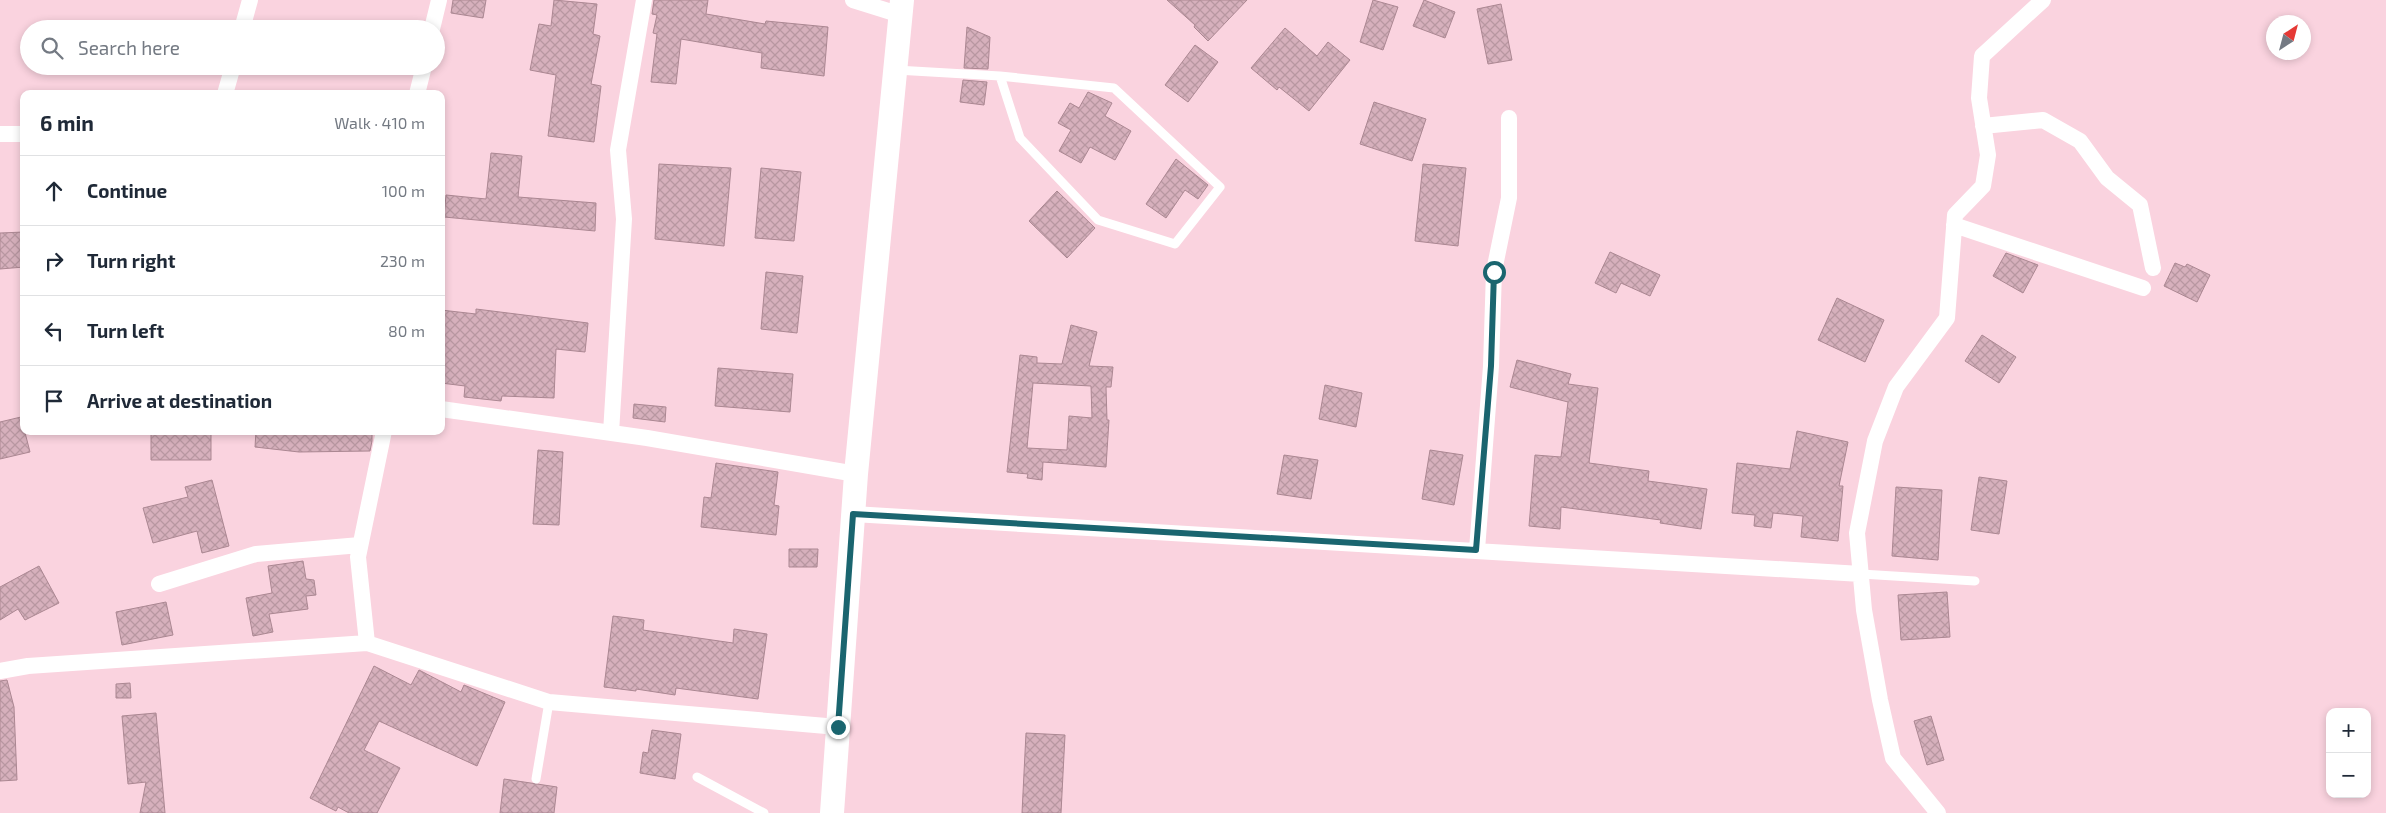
<!DOCTYPE html>
<html lang="en">
<head>
<meta charset="utf-8">
<style>
	body { margin:0; font-family:"Exo 2",sans-serif; background:#f2f2f3; color:#1f2937 }
	.controls { position:absolute; right:15px; bottom:15px; display:grid; overflow:hidden; border-radius:10px; box-shadow:0 2px 8px #0003 }
	.controls button { width:45px; height:45px; display:grid; place-items:center; padding:0; border:0; border-bottom:1px solid #e0e1e3; background:#fff; color:#1f2937; font:25px sans-serif }
	.compass { position:absolute; left:2266px; top:15px; width:45px; height:45px; border-radius:50%; background:#fff; box-shadow:0 2px 8px #0003; rotate:36deg }
	.stop { position:absolute; width:15px; height:15px; margin:-11px; border:4px solid #1a656f; border-radius:50%; background:#fff }
	.stop.end { background:#1a656f; border-color:#fff; box-shadow:0 1px 5px #0008 }
	.list { margin:0; padding:0; list-style:none }
	h2 { display:flex; justify-content:space-between; align-items:center; height:65px; margin:0; padding:0 20px; font-size:21px }
	h2 small { font-size:16px; font-weight:400; color:#747a83 }
	.list li { display:grid; grid-template-columns:32px 1fr auto; gap:15px; align-items:center; box-sizing:border-box; height:70px; padding:0 20px; border-top:1px solid #e0e1e3 }
	.list b { display:block; font-size:19px; white-space:nowrap }
	.list em { font-size:16px; font-style:normal; color:#747a83 }
	.icon { flex:none; width:28px; height:28px; fill:none; stroke:currentColor; stroke-width:2; stroke-linecap:round; stroke-linejoin:round }
	.map { position:relative; flex:none; width:2386px; height:813px; overflow:hidden }
	.search { position:absolute; background:#fff; box-shadow:0 2px 8px #0003; left:20px; top:20px; width:425px; height:55px; display:flex; align-items:center; gap:12px; box-sizing:border-box; padding:0 18px; border-radius:28px; color:#747a83; font-size:19px }
	.panel { position:absolute; background:#fff; box-shadow:0 2px 8px #0003; left:20px; top:90px; width:425px; height:345px; border-radius:10px }
	.map>svg:first-child { display:block }
	.building { fill:url(#building-cross-hatch); stroke:#ab8792; fill-rule:evenodd }
	.lines { fill:none; stroke-linecap:round; stroke-linejoin:round }
	.service { stroke:#fff; stroke-width:9 }
	.minor { stroke:#fff; stroke-width:16 }
	.secondary { stroke:#fff; stroke-width:24 }
	.route { stroke:#1a656f; stroke-width:6 }
</style>
</head>
<body>
<div class="map">
<svg width="2386" height="813" viewBox="0 0 2386 813">
	<defs>
		<pattern id="building-cross-hatch" width="8" height="8" patternUnits="userSpaceOnUse" patternTransform="scale(1.25)"><rect width="8" height="8" fill="#d6b0bc"/><path d="M0 0l8 8M0 8l8-8" fill="none" stroke="#b897a1"/></pattern>
	</defs>
	<rect width="100%" height="100%" fill="#fad3df"/>
	<path class="building" d="M453,0H486L483,18L451,13Z
		M554,0L597,4L593,34L600,36L591,84L601,86L594,142L548,136L556,75L530,70L539,24L551,26Z
		M654,0H708L706,14L765,24L766,21L828,27L824,76L761,68L762,53L681,39L676,84L651,82L657,34L653,33L657,15L652,14Z
		M1167,0H1247L1208,41L1194,27L1195,25Z
		M1373,0L1398,7L1383,50L1360,42Z
		M1424,0L1455,12L1445,38L1413,26Z
		M1501,4L1512,60L1488,64L1477,9Z
		M967,27L990,37L988,69L964,68Z
		M1285,28L1317,56L1328,42L1350,60L1309,111L1279,87L1277,90L1251,68Z
		M1195,45L1218,62L1188,102L1165,85Z
		M963,80L987,82L984,105L960,102Z
		M1088,92L1112,103L1105,116L1131,131L1115,160L1090,147L1081,163L1059,151L1071,130L1058,123L1070,103L1079,108Z
		M1374,102L1426,119L1412,161L1360,144Z
		M491,153L522,156L518,197L596,203L595,231L444,217L446,195L486,199Z
		M1176,159L1208,185L1198,199L1185,190L1166,218L1146,204Z
		M659,164L731,168L724,246L655,239Z
		M1423,164L1466,168L1458,246L1415,241Z
		M761,168L801,172L794,241L755,238Z
		M1057,191L1095,228L1067,258L1029,221Z
		M24,232V267L0,269V233Z
		M1610,252L1660,275L1650,296L1621,283L1616,293L1595,283Z
		M2006,253L2038,265L2023,293L1993,276Z
		M2175,263L2185,267L2187,264L2210,275L2197,302L2164,286Z
		M766,272L803,276L797,333L761,329Z
		M1837,298L1884,320L1865,362L1818,340Z
		M476,309L588,323L585,352L556,349L554,398L502,396L501,401L464,397L465,386L441,383V310L476,314Z
		M1071,325L1097,332L1089,366L1113,367L1111,387H1106L1107,420H1109L1106,467L1043,462L1042,480L1027,478L1028,474L1007,472L1020,355L1037,357V363L1062,364ZM1033,383L1091,386L1092,418L1069,416L1067,450L1027,448Z
		M1982,335L2016,357L1999,383L1965,361Z
		M1517,360L1571,374L1568,384L1598,388L1589,463L1649,471L1648,481L1707,489L1701,529L1660,523L1661,520L1561,507L1560,529L1529,526L1535,455L1561,457L1568,402L1510,387Z
		M718,368L793,374L790,412L715,406Z
		M1325,385L1362,393L1356,427L1319,419Z
		M634,404L666,407L665,422L633,418Z
		M21,417L30,452L0,459V422Z
		M151,431H211V460H151Z
		M256,431H372V441L370,451L299,452L255,447Z
		M1797,431L1848,442L1839,486H1843L1838,541L1801,537L1803,516L1773,513L1771,528L1754,526L1755,515L1732,513L1737,463L1790,469Z
		M538,450L563,452L559,525L533,524Z
		M1430,450L1463,455L1454,505L1422,499Z
		M1284,455L1318,460L1311,499L1277,494Z
		M716,463L778,472L774,505L779,506L776,535L701,527L704,497L711,498Z
		M1979,477L2007,481L1999,534L1971,530Z
		M212,480L229,546L202,553L197,531L153,543L143,508L188,497L185,487Z
		M1896,487L1942,490L1938,560L1892,556Z
		M789,549H818L817,567H789Z
		M303,561L306,579L314,580L316,595L306,596L308,609L269,614L273,632L253,636L246,598L272,593L268,566Z
		M39,566L59,603L25,620L18,609L0,620V587Z
		M1947,592L1950,637L1901,640L1898,595Z
		M166,602L173,635L122,645L116,612Z
		M613,616L644,620L643,630L733,643L734,629L767,634L758,699L676,688L675,695L636,689V691L604,687Z
		M374,666L411,685L419,670L461,692L464,685L505,702L477,766L379,721L364,750L400,768L377,813H349L338,807L336,811L310,798Z
		M7,680L14,707L17,780L0,781V681Z
		M130,683L131,698H116V684Z
		M156,713L165,813H140L146,782L128,784L122,716Z
		M1931,716L1944,760L1927,765L1914,721Z
		M652,730L681,734L675,779L640,773L643,752L648,753Z
		M1026,733L1065,735L1061,813H1022Z
		M504,779L557,787L554,813H500Z"/>
	<g class="lines">
		<path class="service" d="M896,70L1000,76L1114,88L1220,187L1175,244L1098,220L1020,138L1000,76
			M1861,574L1975,581
			M697,777L764,813
			M536,779L549,702"/>
		<path class="minor" d="M853,0L901,15
			M242,29L250,0
			M432,29L439,0
			M225,94L233,66
			M417,94L424,66
			M1983,126L2043,120L2080,141L2107,178L2140,205L2153,268
			M0,134H24
			M1954,225L2143,288
			M441,409L647,438L856,474
			M611,433L624,219L618,150L644,0
			M853,514L1861,574
			M1477,550L1491,366L1494,271L1509,198V118
			M159,584L256,554L360,545
			M367,643L358,557L384,431
			M0,671L28,666L367,643L549,702L838,727
			M1938,813L1893,758L1880,700L1864,610L1857,533L1875,441L1896,387L1947,318L1955,215L1983,186L1988,155L1979,98L1982,56L2043,0"/>
		<path class="secondary" d="M832,813L856,474L902,0"/>
	</g>
	<g class="lines">
		<path class="route" d="M838,727L853,514L1476,550L1491,366L1494,272"/>
	</g>
</svg>
<div class="controls">
<button>+</button>
<button>−</button>
</div>
<svg class="compass" viewBox="-18 -18 36 36"><path d="M0-13l5 13h-10z" fill="#e53935"/><path d="M0 13l5-13h-10z" fill="#747a83"/></svg>
<div class="stop" style="left:1494px;top:272px"></div>
<div class="stop end" style="left:838px;top:727px"></div>
<div class="search"><svg class="icon" aria-label="search" viewBox="0 0 24 24"><circle cx="10" cy="10" r="6"/><path d="M15 15l6 6"/></svg>Search here</div>
<section class="panel">
<h2>6 min<small>Walk · 410 m</small></h2>
<ul class="list">
<li><svg class="icon" aria-label="ahead" viewBox="0 0 24 24"><path d="M12 20V5M6 11l6-6 6 6"/></svg><div><b>Continue</b></div><em>100 m</em></li>
<li><svg class="icon" aria-label="right" viewBox="0 0 24 24"><path d="M7 20v-9h11M14 6l5 5-5 5"/></svg><div><b>Turn right</b></div><em>230 m</em></li>
<li><svg class="icon" aria-label="left" viewBox="0 0 24 24"><path d="M17 20v-9H6M10 6l-5 5 5 5"/></svg><div><b>Turn left</b></div><em>80 m</em></li>
<li><svg class="icon" aria-label="arrive" viewBox="0 0 24 24"><path d="M6 21V4h12l-3 4 3 4H6"/></svg><div><b>Arrive at destination</b></div></li>
</ul>
</section>
</div>
</body>
</html>
